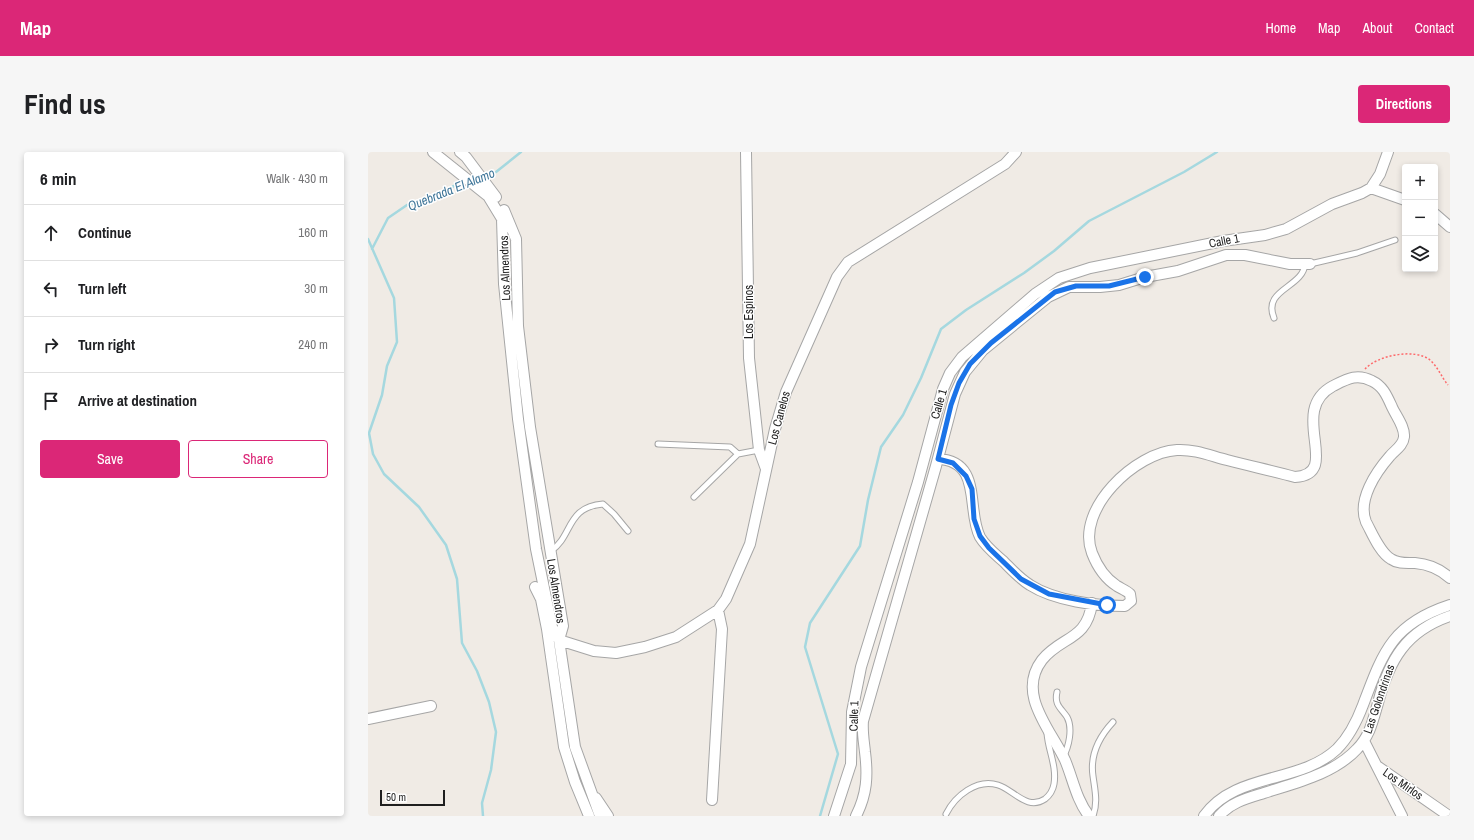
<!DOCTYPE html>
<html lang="en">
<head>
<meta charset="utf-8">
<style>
	body { margin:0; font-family:"Archivo Narrow",sans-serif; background:#f6f6f6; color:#202124 }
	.controls { position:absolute; right:12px; top:12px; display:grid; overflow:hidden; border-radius:4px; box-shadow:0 2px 6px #0003 }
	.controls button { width:36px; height:36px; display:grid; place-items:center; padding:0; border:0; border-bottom:1px solid #e0e0e0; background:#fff; color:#202124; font:20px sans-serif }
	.scale { position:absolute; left:12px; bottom:10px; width:65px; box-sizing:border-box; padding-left:4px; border:2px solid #1f1f1f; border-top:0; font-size:11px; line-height:14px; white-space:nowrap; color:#1f1f1f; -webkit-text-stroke:3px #fff; paint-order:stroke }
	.stop { position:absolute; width:12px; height:12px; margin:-9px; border:3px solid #1a73e8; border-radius:50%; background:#fff }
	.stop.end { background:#1a73e8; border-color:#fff; box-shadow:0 1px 4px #0008 }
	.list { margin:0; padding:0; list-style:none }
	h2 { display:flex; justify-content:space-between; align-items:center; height:52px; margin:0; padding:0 16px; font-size:17px }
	h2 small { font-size:13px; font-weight:400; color:#757577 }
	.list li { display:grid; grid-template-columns:26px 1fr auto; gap:12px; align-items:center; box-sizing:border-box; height:56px; padding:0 16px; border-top:1px solid #e0e0e0 }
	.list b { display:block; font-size:15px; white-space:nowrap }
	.list em { font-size:13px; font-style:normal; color:#757577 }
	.actions { display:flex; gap:8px; padding:12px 16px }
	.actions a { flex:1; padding:9px 0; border:1px solid #db2777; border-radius:4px; text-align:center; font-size:14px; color:#db2777 }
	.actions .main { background:#db2777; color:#fff }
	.icon { flex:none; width:22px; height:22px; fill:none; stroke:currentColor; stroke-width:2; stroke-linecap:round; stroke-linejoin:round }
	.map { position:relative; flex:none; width:1082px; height:664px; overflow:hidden; border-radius:4px }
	header { display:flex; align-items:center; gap:24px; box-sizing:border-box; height:56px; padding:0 20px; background:#db2777; color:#fff }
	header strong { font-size:19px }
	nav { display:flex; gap:22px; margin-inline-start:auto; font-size:14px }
	.intro { display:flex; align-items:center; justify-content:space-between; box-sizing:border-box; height:96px; padding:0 24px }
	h1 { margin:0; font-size:28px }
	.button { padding:10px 18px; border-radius:4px; background:#db2777; color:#fff; font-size:14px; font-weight:700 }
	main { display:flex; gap:24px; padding:0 24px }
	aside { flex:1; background:#fff; border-radius:4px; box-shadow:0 2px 6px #0003 }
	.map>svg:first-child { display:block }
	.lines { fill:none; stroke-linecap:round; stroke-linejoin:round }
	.stream { stroke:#a5d8df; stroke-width:2.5 }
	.service-casing { stroke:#a6a6a6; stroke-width:7 }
	.minor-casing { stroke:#a6a6a6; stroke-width:12 }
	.path { stroke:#fd6a6b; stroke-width:1.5; stroke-dasharray:2 2; stroke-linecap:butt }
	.service { stroke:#fff; stroke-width:5 }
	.minor { stroke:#fff; stroke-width:10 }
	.route { stroke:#1a73e8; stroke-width:5 }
	.labels { text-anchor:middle; stroke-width:3; stroke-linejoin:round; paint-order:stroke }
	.street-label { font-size:12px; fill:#1f1f1f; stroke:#fff }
	.water-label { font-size:13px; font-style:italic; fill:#41779a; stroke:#fff }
</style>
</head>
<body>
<header>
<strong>Map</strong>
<nav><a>Home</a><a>Map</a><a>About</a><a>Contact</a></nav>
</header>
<div class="intro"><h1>Find us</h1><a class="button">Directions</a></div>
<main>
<aside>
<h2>6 min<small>Walk · 430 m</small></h2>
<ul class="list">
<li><svg class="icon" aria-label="ahead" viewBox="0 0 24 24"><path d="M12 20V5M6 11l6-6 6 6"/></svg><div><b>Continue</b></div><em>160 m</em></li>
<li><svg class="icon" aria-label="left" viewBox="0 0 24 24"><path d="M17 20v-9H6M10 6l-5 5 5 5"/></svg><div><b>Turn left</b></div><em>30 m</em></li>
<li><svg class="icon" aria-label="right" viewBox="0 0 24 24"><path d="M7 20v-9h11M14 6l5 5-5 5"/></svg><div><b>Turn right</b></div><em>240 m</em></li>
<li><svg class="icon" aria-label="arrive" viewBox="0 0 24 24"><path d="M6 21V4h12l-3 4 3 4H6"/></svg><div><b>Arrive at destination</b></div></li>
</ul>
<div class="actions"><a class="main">Save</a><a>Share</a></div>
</aside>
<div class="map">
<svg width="1082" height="664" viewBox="0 0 1082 664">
	<rect width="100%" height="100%" fill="#f0ebe5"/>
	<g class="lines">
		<path class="stream" d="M115,23L128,20L153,0
			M0,87L26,146L29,190L19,214L14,243L1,281L5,302L16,322L51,355L78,393L89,427L94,491L109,519L121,550L128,580L123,618L114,651L115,664
			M4,97L20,66L39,53L51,50L97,29
			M452,664L470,602L437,495L442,471L492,394L500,348L513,295L535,263L553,226L573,177L598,158L656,121L686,99L721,69L816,20L849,0"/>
		<defs>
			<path id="service" d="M942,112L989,101L1027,88
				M906,166C894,137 935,136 937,112
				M290,292L362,295L370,302
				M326,345L370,302L391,298
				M183,399C205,384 198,355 235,352L246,362L260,379
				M689,540C686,553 693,556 699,565C705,576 701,595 695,605
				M578,662C587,644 609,626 630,633C646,638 659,659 677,647C682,643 685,638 686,632C689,614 680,598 679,581
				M725,664C730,650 727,639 725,624C722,604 731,585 745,570"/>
			<path id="minor" d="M65,0L120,44L134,67L136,132L150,267L168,397L184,475L191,488L207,595L232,664
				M92,0L98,5L128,45
				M378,0L381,206L391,298L398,317
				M1003,36L1037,48
				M136,58L148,87L150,174L162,275L195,474L191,488
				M1067,62L1082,75
				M570,307C615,309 598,358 612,385C618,395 626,401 635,409C644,418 652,427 662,433C687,449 729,454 757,454L763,449L762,442C759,439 754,437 749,434C738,427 729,414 724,401C707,357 768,300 809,298C827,297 843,304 859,308C882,314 905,319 927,325C976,322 918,259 965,234C979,227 989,221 1004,229C1015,234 1019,244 1024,255C1028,264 1037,275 1036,285C1035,294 1027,298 1022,304C1008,320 989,348 998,370C1004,381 1012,401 1023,407C1030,412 1038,411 1047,411C1060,412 1072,417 1082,426
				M167,435L173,447L179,477L196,595L207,630L221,664
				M191,488L226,499L248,501L277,495L308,485L350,458L358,447L382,392L407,277L418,240L469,125L480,110L637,12L648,0
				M0,567L63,554
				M996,589L1034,664
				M1009,614L1081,664
				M228,646L240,664
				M344,648L354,477L350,458
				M466,664L483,612L484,560L493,515L550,330L575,237L582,221L594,205L667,142L691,126L722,116L855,89L897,83L918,77L964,52L994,41L1003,36L1012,22L1020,0
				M488,664C499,642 500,624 497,600C496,590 494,580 495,569L568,314L587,242L597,220L615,198L680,145L701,135H732L751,133L777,125L810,119L858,103H877L922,112H942
				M721,664C708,647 705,627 697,608C683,578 648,542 674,508C693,484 719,489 724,451
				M836,664C867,620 932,632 969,597C982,584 989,569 995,553C1015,500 1024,472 1082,453
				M851,664C863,650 880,646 896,641C927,631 966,622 989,597C1002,584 1005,568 1010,551C1021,508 1038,479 1082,464"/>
		</defs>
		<use href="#service" class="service-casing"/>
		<use href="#minor" class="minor-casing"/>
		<path class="path" d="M997,217C1010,203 1047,196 1062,208C1070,215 1074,226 1080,233"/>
		<use href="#service" class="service"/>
		<use href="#minor" class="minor"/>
	</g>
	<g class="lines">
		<path class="route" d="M739,453L681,442L653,427L621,396L612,384L606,367L604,337L598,324L585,311L570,307L583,253L591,231L602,212L623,191L687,140L708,134H741L777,125"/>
	</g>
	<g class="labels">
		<g class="street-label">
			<text transform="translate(856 89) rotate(-11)" y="4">Calle 1</text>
			<text transform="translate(137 116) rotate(-92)" y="4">Los Almendros</text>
			<text transform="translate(381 160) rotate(-90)" y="4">Los Espinos</text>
			<text transform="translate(571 252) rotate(-74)" y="4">Calle 1</text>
			<text transform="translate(411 266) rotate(-75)" y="4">Los Canelos</text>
			<text transform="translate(188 439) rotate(81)" y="4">Los Almendros</text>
			<text transform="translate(1011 547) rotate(-71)" y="4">Las Golondrinas</text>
			<text transform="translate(486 564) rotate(-88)" y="4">Calle 1</text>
			<text transform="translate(1035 632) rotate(35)" y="4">Los Mirlos</text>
		</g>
		<g class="water-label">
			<text transform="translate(83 37) rotate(-22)" y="5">Quebrada El Alamo</text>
		</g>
	</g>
</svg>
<div class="controls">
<button>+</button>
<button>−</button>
<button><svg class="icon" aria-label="layers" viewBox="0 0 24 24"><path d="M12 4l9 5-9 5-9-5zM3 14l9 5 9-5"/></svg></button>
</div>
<div class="scale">50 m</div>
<div class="stop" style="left:739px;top:453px"></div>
<div class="stop end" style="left:777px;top:125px"></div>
</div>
</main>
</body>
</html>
